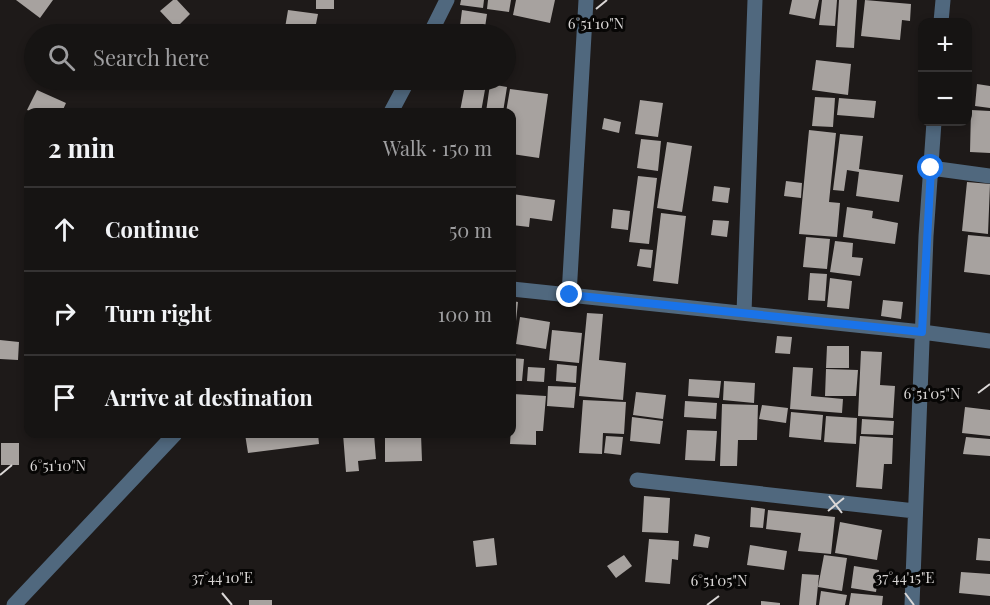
<!DOCTYPE html>
<html lang="en">
<head>
<meta charset="utf-8">
<style>
	body { margin:0; font-family:"Playfair Display",serif; background:#1f1d1c; color:#f1f3f6 }
	.controls { position:absolute; right:18px; top:18px; display:grid; overflow:hidden; border-radius:12px; box-shadow:0 3px 9px #0003 }
	.controls button { width:54px; height:54px; display:grid; place-items:center; padding:0; border:0; border-bottom:2px solid #353333; background:#161413; color:#f1f3f6; font:30px sans-serif }
	.stop { position:absolute; width:18px; height:18px; margin:-14px; border:4px solid #1a73e8; border-radius:50%; background:#fff }
	.stop.end { background:#1a73e8; border-color:#fff; box-shadow:0 2px 6px #0008 }
	.list { margin:0; padding:0; list-style:none }
	h2 { display:flex; justify-content:space-between; align-items:center; height:78px; margin:0; padding:0 24px; font-size:26px }
	h2 small { font-size:20px; font-weight:400; color:#9e9ea0 }
	.list li { display:grid; grid-template-columns:39px 1fr auto; gap:18px; align-items:center; box-sizing:border-box; height:84px; padding:0 24px; border-top:2px solid #353333 }
	.list b { display:block; font-size:22px; white-space:nowrap }
	.list em { font-size:20px; font-style:normal; color:#9e9ea0 }
	.icon { flex:none; width:33px; height:33px; fill:none; stroke:currentColor; stroke-width:2; stroke-linecap:round; stroke-linejoin:round }
	.map { position:relative; flex:none; width:990px; height:605px; overflow:hidden }
	.search { position:absolute; background:#161413; box-shadow:0 3px 9px #0003; left:24px; top:24px; width:492px; height:66px; display:flex; align-items:center; gap:15px; box-sizing:border-box; padding:0 21px; border-radius:33px; color:#9e9ea0; font-size:22px }
	.panel { position:absolute; background:#161413; box-shadow:0 3px 9px #0003; left:24px; top:108px; width:492px; height:330px; border-radius:12px }
	.map>svg:first-child { display:block }
	.building { fill:#a7a29f }
	.lines { fill:none; stroke-linecap:round; stroke-linejoin:round }
	.minor { stroke:#50687e; stroke-width:15 }
	.route { stroke:#1a73e8; stroke-width:8 }
	.ticks { fill:none; stroke:#dad7d6; stroke-width:2 }
	.ticks-label { font-size:15px; text-anchor:middle; fill:#dad7d6; stroke:#070605; stroke-width:6; stroke-linejoin:round; paint-order:stroke }
</style>
</head>
<body>
<div class="map">
<svg width="990" height="605" viewBox="0 0 990 605">
	<rect width="100%" height="100%" fill="#1e1a19"/>
	<path class="building" d="M16,0H53L40,18Z
		M173,0H177L190,14L176,28L160,11Z
		M316,0H334V9H316Z
		M461,0H484L483,8L460,5Z
		M488,0H511L509,12L487,9Z
		M516,0H555L550,23L513,15Z
		M792,0H819L815,19L789,14Z
		M822,0H837L835,26L819,25Z
		M839,0H857L854,48L836,47Z
		M865,0L911,4L910,21L902,20L900,40L861,36Z
		M288,10L318,14L314,34H284Z
		M462,10L487,14L484,34H459Z
		M816,60L851,64L848,95L812,90Z
		M466,80L486,84L481,112L460,111Z
		M490,84L507,87L503,112H486Z
		M977,84L990,86V108L975,106Z
		M510,89L548,94L539,158L512,154V112H506Z
		M37,90L66,103L62,112H34L27,110Z
		M815,97L835,98L833,127L812,126Z
		M839,98L876,101L874,118L837,115Z
		M640,100L663,103L658,137L635,134Z
		M971,110L990,111V153L970,152Z
		M604,118L621,122L619,133L602,129Z
		M809,130L836,133L829,202L840,203L837,237L799,234Z
		M840,134L863,136L859,169L903,175L899,202L856,196L859,172L847,170L844,191L833,190Z
		M641,139L661,141L658,171L637,168Z
		M667,142L692,146L682,212L657,208Z
		M638,176L657,178L649,244L629,242Z
		M786,181L802,183L801,198L784,196Z
		M967,182L990,184L988,234L962,231Z
		M714,186L730,188L728,203L712,201Z
		M512,194L555,200L552,221L530,218L529,227L512,225Z
		M847,207L873,211L872,218L898,223L895,244L843,237Z
		M613,209L630,211L628,230L611,228Z
		M661,213L686,216L678,284L653,281Z
		M713,220L729,221L727,237L711,235Z
		M968,235L990,237V275L964,272Z
		M806,237L830,239L827,269L803,267Z
		M835,241L853,243L852,257L863,258L860,276L830,272Z
		M640,249L653,250L651,268L637,266Z
		M810,273L827,274L825,301L808,300Z
		M830,278L852,281L849,309L827,307Z
		M883,300L903,302L901,319L881,316Z
		M512,301L518,302L513,350H512Z
		M587,313L603,314L599,360L626,363L623,400L579,396Z
		M520,317L550,322L546,349L516,344Z
		M552,330L582,333L579,363L549,360Z
		M777,336L792,337L790,354L775,353Z
		M0,340L19,342L18,360L0,359Z
		M827,346H849V368H826Z
		M861,351L882,352L880,385L895,386L893,418L858,416Z
		M512,358L524,359L522,381H512Z
		M557,364L577,366L576,383L556,381Z
		M528,367L545,368L544,382L527,381Z
		M793,367L813,368L811,396L843,399L842,413L790,409Z
		M826,369L858,370L856,396H825Z
		M689,379L721,381L719,398L688,396Z
		M724,381L755,383L754,403L723,400Z
		M548,386L576,387L574,408L547,406Z
		M636,392L666,395L663,419L633,415Z
		M513,394L546,396L543,431H536V445L510,444Z
		M583,400L626,402L624,434L603,433L602,454L579,453Z
		M685,401L717,403L716,419L684,417Z
		M722,404L758,405L757,440H738L737,466H720Z
		M762,405L788,408L786,423L759,419Z
		M965,407L990,410V436L962,433Z
		M791,412L823,415L821,440L789,437Z
		M826,416L857,418L856,444L824,442Z
		M632,417L663,421L660,444L630,441Z
		M862,419L894,421L893,435L861,434Z
		M687,430L717,431L715,461L685,460Z
		M245,434H318L319,444L248,453Z
		M343,434H374L376,459L358,461L359,471L346,472Z
		M385,434H421L422,461L385,462Z
		M606,436L623,437L621,455L604,453Z
		M860,436L893,438L892,464H884L882,489L856,487Z
		M966,437L990,439V456L963,454Z
		M1,443H19V465H1Z
		M644,496L670,498L668,533L642,532Z
		M751,507L765,509L763,528L750,527Z
		M768,510L835,517L831,554L798,551L801,533L766,529Z
		M840,522L882,530L877,560L835,553Z
		M695,534L710,537L708,548L693,546Z
		M494,538L497,565L476,567L473,541Z
		M978,538L990,539V561L976,560Z
		M649,539L679,541L678,560L672,559L670,584L645,582Z
		M750,545L787,551L784,570L747,565Z
		M624,555L632,566L616,578L607,566Z
		M824,555L847,558L842,591L818,587Z
		M854,566L879,570L876,592L851,588Z
		M961,572L990,574V596L959,593Z
		M802,574L819,575L816,605H799Z
		M821,591L847,595L845,605H819Z
		M851,593L883,596L882,605H849Z
		M249,600H272V605H249Z
		M761,601L780,603V605H761Z"/>
	<g class="lines">
		<path class="minor" d="M941,22L943,0
			M430,34L447,0
			M391,112L408,80
			M931,168L990,176
			M512,289L922,332L990,341
			M569,295L586,0
			M744,313L755,0
			M637,480L915,511
			M14,605L175,434
			M912,605L926,236L934,122"/>
	</g>
	<g class="lines">
		<path class="route" d="M570,295L922,332L931,168"/>
	</g>
	<path class="ticks" d="M596,9L607,0M978,393L990,384M0,475L12,465M829,496L842,513M828,511L844,498M222,593L232,605M905,593L914,605M707,605L719,596"/>
	<g class="ticks-label">
		<text x="596" y="29">6°51'10"N</text>
		<text x="932" y="399">6°51'05"N</text>
		<text x="58" y="471">6°51'10"N</text>
		<text x="222" y="583">37°44'10"E</text>
		<text x="905" y="583">37°44'15"E</text>
		<text x="719" y="586">6°51'05"N</text>
	</g>
</svg>
<div class="controls">
<button>+</button>
<button>−</button>
</div>
<div class="stop" style="left:931px;top:168px"></div>
<div class="stop end" style="left:570px;top:295px"></div>
<div class="search"><svg class="icon" aria-label="search" viewBox="0 0 24 24"><circle cx="10" cy="10" r="6"/><path d="M15 15l6 6"/></svg>Search here</div>
<section class="panel">
<h2>2 min<small>Walk · 150 m</small></h2>
<ul class="list">
<li><svg class="icon" aria-label="ahead" viewBox="0 0 24 24"><path d="M12 20V5M6 11l6-6 6 6"/></svg><div><b>Continue</b></div><em>50 m</em></li>
<li><svg class="icon" aria-label="right" viewBox="0 0 24 24"><path d="M7 20v-9h11M14 6l5 5-5 5"/></svg><div><b>Turn right</b></div><em>100 m</em></li>
<li><svg class="icon" aria-label="arrive" viewBox="0 0 24 24"><path d="M6 21V4h12l-3 4 3 4H6"/></svg><div><b>Arrive at destination</b></div></li>
</ul>
</section>
</div>
</body>
</html>
